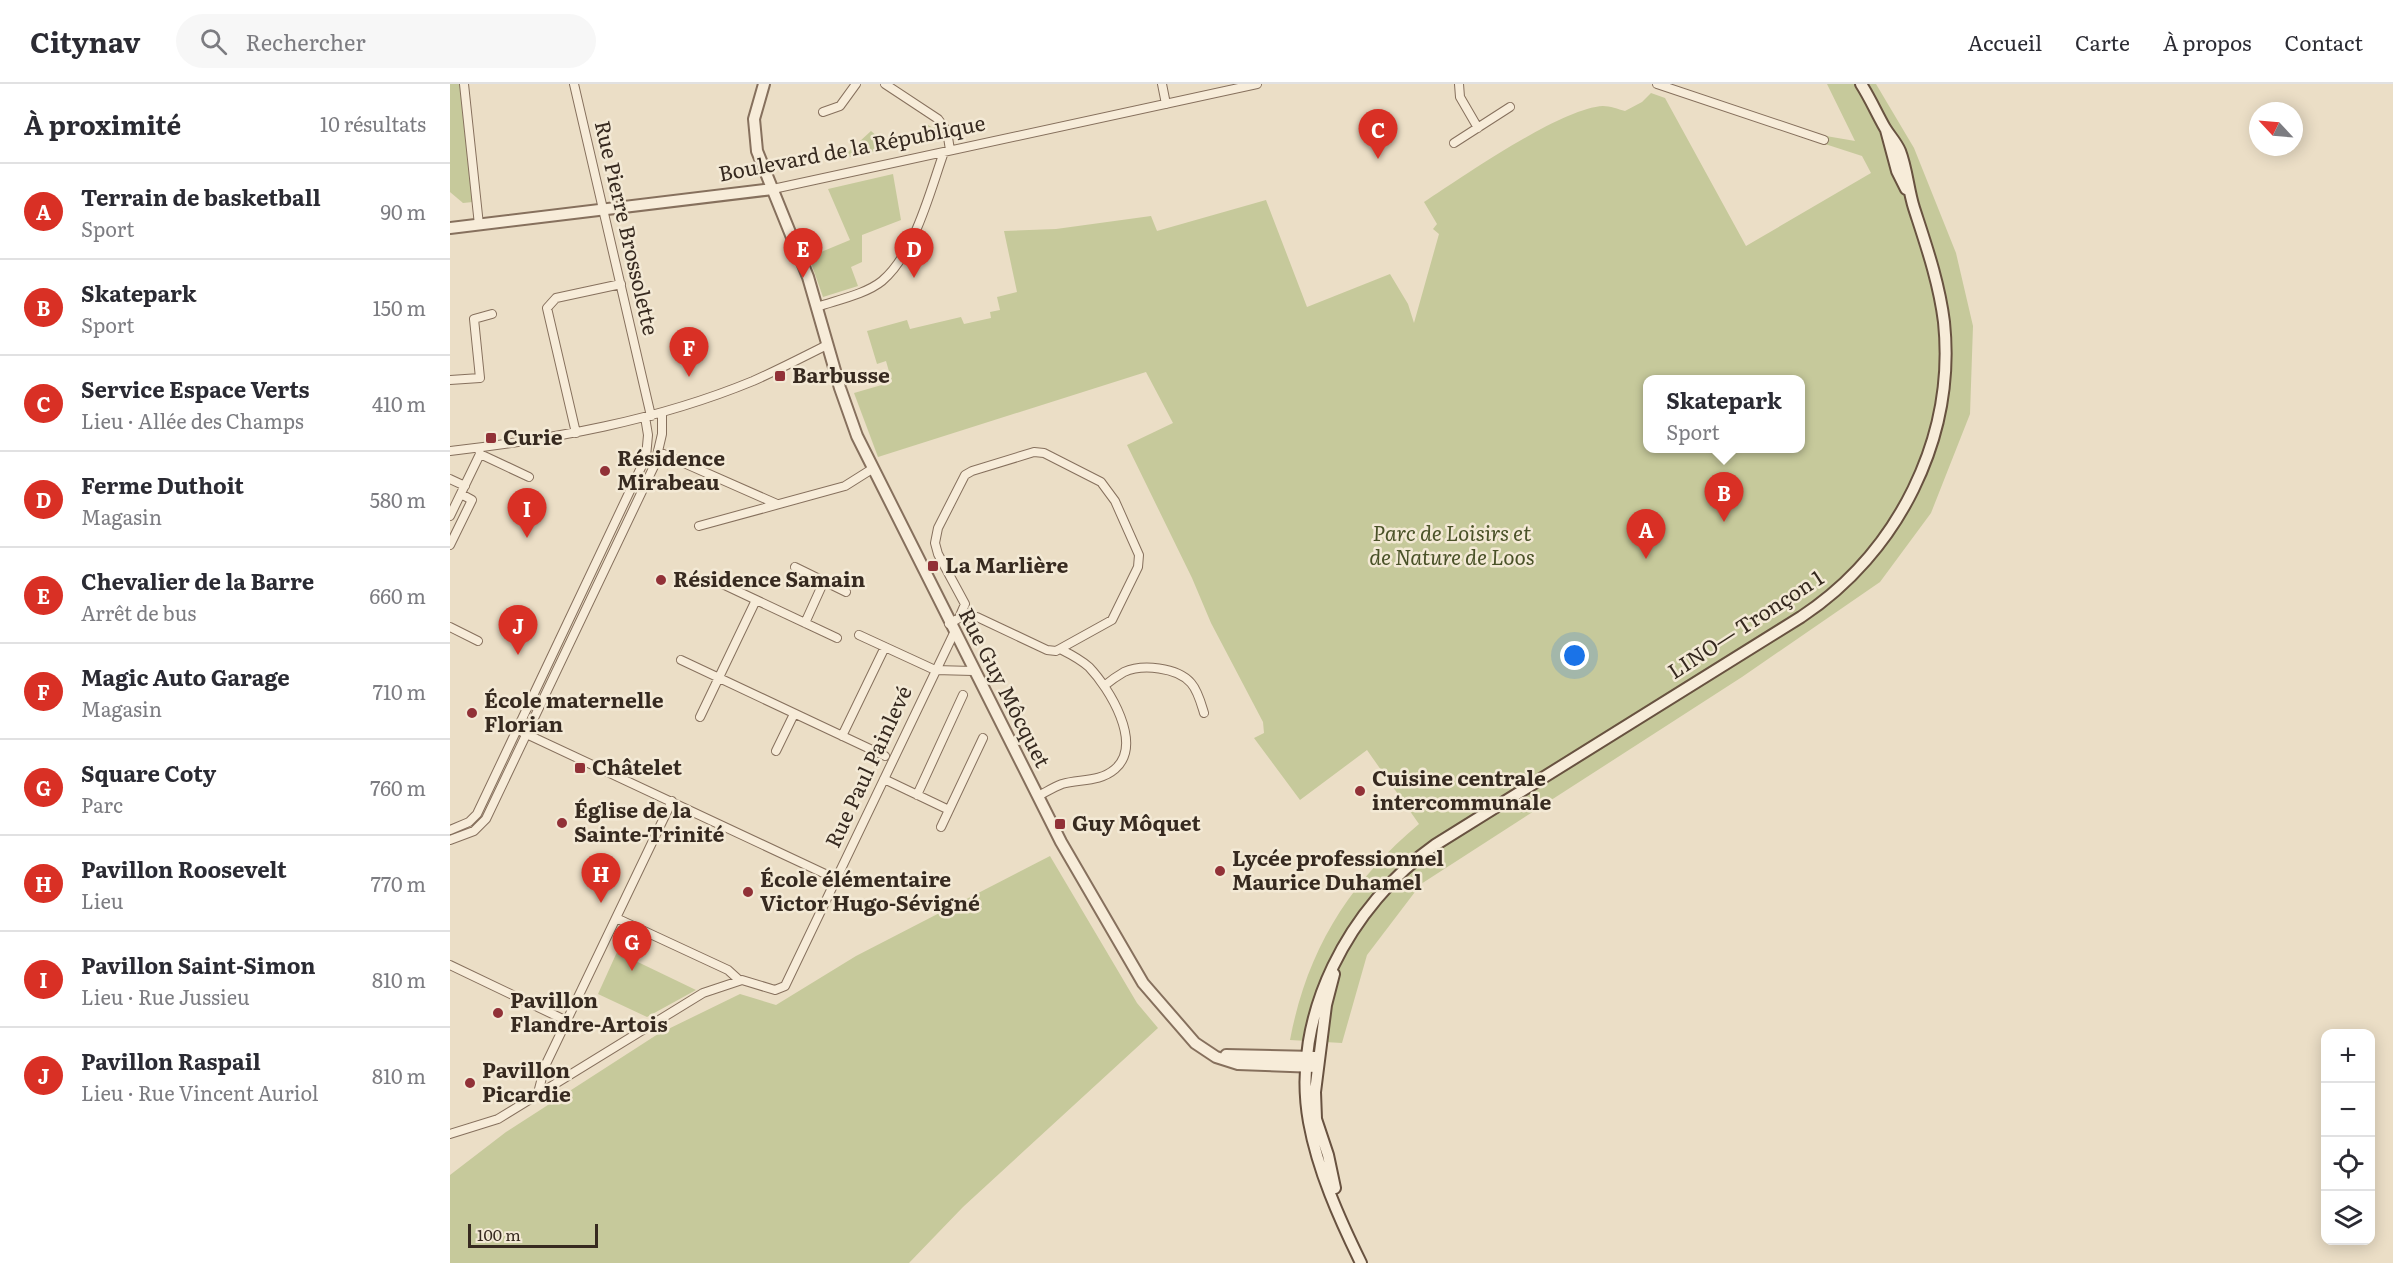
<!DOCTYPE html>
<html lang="fr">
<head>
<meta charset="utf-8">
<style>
	body { margin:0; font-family:Literata,serif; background:#f7f7f7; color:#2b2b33 }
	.controls { position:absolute; right:18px; bottom:18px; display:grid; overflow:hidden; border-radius:12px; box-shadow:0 3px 15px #0003 }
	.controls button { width:54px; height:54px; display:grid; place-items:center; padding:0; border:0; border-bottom:2px solid #e1e1e2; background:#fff; color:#2b2b33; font:30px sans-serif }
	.compass { position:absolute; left:1799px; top:18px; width:54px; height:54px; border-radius:50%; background:#fff; box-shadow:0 3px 15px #0003; rotate:296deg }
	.scale { position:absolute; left:18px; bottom:15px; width:130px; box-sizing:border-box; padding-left:6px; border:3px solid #372a20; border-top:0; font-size:16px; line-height:21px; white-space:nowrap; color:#372a20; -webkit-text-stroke:4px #f3e9d5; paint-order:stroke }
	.you { position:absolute; left:1125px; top:572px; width:21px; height:21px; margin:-15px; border:4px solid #fff; border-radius:50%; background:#1a73e8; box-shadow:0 0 0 9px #1a73e833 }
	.badge { display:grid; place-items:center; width:39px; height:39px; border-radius:50%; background:#d93025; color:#fff; font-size:20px; font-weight:700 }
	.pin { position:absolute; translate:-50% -50px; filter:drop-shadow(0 2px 3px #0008) }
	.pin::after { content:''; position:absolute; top:32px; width:21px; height:18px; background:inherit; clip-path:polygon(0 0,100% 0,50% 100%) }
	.popup { position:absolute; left:1193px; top:291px; width:162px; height:78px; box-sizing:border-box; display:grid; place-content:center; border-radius:12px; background:#fff; filter:drop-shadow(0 2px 4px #0005); font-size:20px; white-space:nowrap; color:#7c7c81 }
	.popup b { font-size:22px; color:#2b2b33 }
	.popup::after { content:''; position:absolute; left:50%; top:100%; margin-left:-12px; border:12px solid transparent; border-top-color:#fff }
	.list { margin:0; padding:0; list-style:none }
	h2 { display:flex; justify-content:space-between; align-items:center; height:78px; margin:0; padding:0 24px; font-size:26px }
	h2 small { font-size:20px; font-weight:400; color:#7c7c81 }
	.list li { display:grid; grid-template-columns:39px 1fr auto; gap:18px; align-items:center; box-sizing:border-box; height:96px; padding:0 24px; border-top:2px solid #e1e1e2 }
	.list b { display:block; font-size:22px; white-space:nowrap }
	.list p { margin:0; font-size:20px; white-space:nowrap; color:#7c7c81 }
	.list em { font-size:20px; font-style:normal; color:#7c7c81 }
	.icon { flex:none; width:33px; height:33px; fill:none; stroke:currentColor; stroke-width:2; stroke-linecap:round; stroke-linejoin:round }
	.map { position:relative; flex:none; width:1943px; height:1179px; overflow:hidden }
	header { display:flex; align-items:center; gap:36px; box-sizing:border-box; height:84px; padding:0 30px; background:#fff; border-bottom:2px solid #e1e1e2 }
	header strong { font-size:28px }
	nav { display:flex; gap:33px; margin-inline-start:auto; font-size:21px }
	.search { width:420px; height:54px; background:#f7f7f7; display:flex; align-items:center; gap:15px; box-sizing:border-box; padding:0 21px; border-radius:33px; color:#7c7c81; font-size:22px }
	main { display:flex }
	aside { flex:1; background:#fff }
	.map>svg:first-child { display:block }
	.green { fill:#c6c99b; fill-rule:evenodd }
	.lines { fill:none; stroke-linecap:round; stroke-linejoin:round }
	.minor-casing { stroke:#86705d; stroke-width:10 }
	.tertiary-casing { stroke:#86705d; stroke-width:14 }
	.secondary-casing { stroke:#685240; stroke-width:14 }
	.minor { stroke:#f7ecd9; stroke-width:8 }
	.tertiary { stroke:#f7ecd9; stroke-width:10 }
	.secondary { stroke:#f7ecd9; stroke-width:10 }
	.poi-dot { fill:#913137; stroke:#f3e9d5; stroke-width:2 }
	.labels { text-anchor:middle; stroke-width:5; stroke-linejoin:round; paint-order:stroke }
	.street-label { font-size:21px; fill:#372a20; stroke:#f3e9d5 }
	.poi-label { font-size:21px; font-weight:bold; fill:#372a20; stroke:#f3e9d5; text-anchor:start }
	.park-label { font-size:21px; font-style:italic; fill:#4a5228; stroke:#f3e9d5 }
</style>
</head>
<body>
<header>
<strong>Citynav</strong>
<div class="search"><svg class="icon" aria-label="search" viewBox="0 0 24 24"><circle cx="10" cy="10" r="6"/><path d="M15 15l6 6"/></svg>Rechercher</div>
<nav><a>Accueil</a><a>Carte</a><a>À propos</a><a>Contact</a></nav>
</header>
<main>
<aside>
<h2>À proximité<small>10 résultats</small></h2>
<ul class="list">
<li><span class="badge">A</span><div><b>Terrain de basketball</b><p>Sport</p></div><em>90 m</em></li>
<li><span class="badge">B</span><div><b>Skatepark</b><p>Sport</p></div><em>150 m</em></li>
<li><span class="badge">C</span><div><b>Service Espace Verts</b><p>Lieu · Allée des Champs</p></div><em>410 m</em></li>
<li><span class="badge">D</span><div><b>Ferme Duthoit</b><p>Magasin</p></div><em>580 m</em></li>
<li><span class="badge">E</span><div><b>Chevalier de la Barre</b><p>Arrêt de bus</p></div><em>660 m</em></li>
<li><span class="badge">F</span><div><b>Magic Auto Garage</b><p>Magasin</p></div><em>710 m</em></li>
<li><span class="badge">G</span><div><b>Square Coty</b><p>Parc</p></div><em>760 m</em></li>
<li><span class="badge">H</span><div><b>Pavillon Roosevelt</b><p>Lieu</p></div><em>770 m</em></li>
<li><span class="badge">I</span><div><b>Pavillon Saint-Simon</b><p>Lieu · Rue Jussieu</p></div><em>810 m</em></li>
<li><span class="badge">J</span><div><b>Pavillon Raspail</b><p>Lieu · Rue Vincent Auriol</p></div><em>810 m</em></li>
</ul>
</aside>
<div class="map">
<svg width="1943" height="1179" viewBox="0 0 1943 1179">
	<rect width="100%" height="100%" fill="#ebdec6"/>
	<path class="green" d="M0,0H10L23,118L13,119L0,108Z
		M1377,0H1426L1464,64L1506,169L1523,242L1520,330L1481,429L1430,498L1292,593L971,800L917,871L892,959L840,956C857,866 899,799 969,740L917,666L850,716L804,654L814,649L813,638L761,539L742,494L677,361L723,339L696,288L428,373L404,309L442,298L436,277L427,280L417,247L457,236L460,245L511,233L514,240L541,234L540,228L550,226L547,213L567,208L554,147L606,145L701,132L707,147L816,116L857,223L940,190L958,220L964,239L989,150L983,145L987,140L974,118C1012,93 1111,24 1153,22C1160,22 1168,25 1175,27L1192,18L1201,9L1215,14L1296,162L1421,89L1412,72L1375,60L1376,52L1405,57ZM1198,296H1350V364H1198Z
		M475,39L483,44L487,40L493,46L494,53L400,73L397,69L421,47L435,59L464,56Z
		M443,90L451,136L412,151V178L401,183L408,202L373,213L359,173L400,156L378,105Z
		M600,772L687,919L708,944L513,1123L459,1179H0V1091L56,1048L208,950L290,910L326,921L406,872Z
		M167,868L246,906L197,933L148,910Z"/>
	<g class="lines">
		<defs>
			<path id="minor" d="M14,0L29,141
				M124,0L201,332
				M435,0L488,35L497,47L500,66
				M712,0L716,20
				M1009,0L1010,13L1028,44
				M1207,0L1374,56
				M373,28L390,22L406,0
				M1004,59L1060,23
				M323,105L807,0
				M367,223C387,216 416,210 432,197C465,169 480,107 494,68
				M0,296L30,294L24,235L42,230
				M126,349L97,224L106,214L171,200
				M29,365L30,370L79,393
				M0,367C104,355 206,337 303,297C328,286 353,273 377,261
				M209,368L327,420
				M0,395L15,402
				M0,432L30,370
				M249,442L395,402L422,385
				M0,461L22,416L11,410
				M345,483L396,508
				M268,498L387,554
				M355,539L374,497
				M499,540L509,534L527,533L597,566L606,567L662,536L688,483L689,471L665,417L651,398L594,369L584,368L522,387L515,391L488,444L485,459L488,470L515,520L509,534
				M0,543L28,557
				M409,551L485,586
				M231,576L435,672
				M485,586L523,587
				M654,602C660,597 667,592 674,588C692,580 727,583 741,599C748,607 751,619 754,629
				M250,633L306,516
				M72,648L386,795
				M392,652L435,563
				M326,667L344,630
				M434,695L499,726
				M467,711L513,611
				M588,712C596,708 604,703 612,700C630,695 650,698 665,685C694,660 659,604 639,583C631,576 622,571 612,566
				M491,743L533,654
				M0,746L19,738L27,730L196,373L198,351L195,333
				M0,756L24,747L36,735L205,380L212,350V329
				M166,834L278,886L289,896
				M0,881L117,937
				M88,1009L95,982L222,717
				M0,1050L48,1035L253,909L292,896L325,906L335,902L504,549"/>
			<path id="tertiary" d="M314,0L304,35L307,67L358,193L390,304L407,352L611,758L693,899L745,959L766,973L788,980L867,983
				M0,144L323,105
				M776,971L865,973"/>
			<path id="secondary" d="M1436,46L1447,87L1456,105
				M884,890L876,921L865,1008L866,1035L878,1071L885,1104
				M911,1179C889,1134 868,1087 859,1038C840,932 900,821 985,761L1351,533C1448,469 1506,354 1494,238C1489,198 1476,161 1464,124C1458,105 1457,85 1450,67C1446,58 1440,52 1435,44C1427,30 1420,14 1411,0"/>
		</defs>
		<use href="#minor" class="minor-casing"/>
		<use href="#tertiary" class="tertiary-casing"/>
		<use href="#secondary" class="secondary-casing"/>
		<use href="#minor" class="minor"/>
		<use href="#tertiary" class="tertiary"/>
		<use href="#secondary" class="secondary"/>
	</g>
	<g class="poi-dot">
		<rect x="324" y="286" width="12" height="12" rx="3"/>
		<rect x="35" y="348" width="12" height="12" rx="3"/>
		<circle cx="155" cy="387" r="6"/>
		<rect x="477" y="476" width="12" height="12" rx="3"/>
		<circle cx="211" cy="496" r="6"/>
		<circle cx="22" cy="629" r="6"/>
		<rect x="124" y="678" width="12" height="12" rx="3"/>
		<circle cx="910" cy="707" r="6"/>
		<circle cx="112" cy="739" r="6"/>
		<rect x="604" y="734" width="12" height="12" rx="3"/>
		<circle cx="770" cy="787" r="6"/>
		<circle cx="298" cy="808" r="6"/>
		<circle cx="48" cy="929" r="6"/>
		<circle cx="20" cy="999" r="6"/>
	</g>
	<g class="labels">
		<g class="street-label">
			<text transform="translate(402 65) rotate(-11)" y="7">Boulevard de la République</text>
			<text transform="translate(176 144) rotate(77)" y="7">Rue Pierre Brossolette</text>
			<text transform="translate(1296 541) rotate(-33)" y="7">LINO— Tronçon 1</text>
			<text transform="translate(554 604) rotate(63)" y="7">Rue Guy Môcquet</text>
			<text transform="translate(419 683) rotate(-65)" y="7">Rue Paul Painlevé</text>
		</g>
		<g class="poi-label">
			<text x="342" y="299">Barbusse</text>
			<text x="53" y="361">Curie</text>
			<text x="167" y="382">Résidence<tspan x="167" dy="24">Mirabeau</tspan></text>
			<text x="495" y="489">La Marlière</text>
			<text x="223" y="503">Résidence Samain</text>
			<text x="34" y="624">École maternelle<tspan x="34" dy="24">Florian</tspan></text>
			<text x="142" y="691">Châtelet</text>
			<text x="922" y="702">Cuisine centrale<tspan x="922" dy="24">intercommunale</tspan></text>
			<text x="124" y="734">Église de la<tspan x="124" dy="24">Sainte-Trinité</tspan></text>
			<text x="622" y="747">Guy Môquet</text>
			<text x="782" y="782">Lycée professionnel<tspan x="782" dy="24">Maurice Duhamel</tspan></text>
			<text x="310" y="803">École élémentaire<tspan x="310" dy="24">Victor Hugo-Sévigné</tspan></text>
			<text x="60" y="924">Pavillon<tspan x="60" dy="24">Flandre-Artois</tspan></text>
			<text x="32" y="994">Pavillon<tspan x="32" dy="24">Picardie</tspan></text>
		</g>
		<g class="park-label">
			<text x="1002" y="457">Parc de Loisirs et<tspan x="1002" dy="24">de Nature de Loos</tspan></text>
		</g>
	</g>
</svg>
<div class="controls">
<button>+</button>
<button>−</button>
<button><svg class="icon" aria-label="locate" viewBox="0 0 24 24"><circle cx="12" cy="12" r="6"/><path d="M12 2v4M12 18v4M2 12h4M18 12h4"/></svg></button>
<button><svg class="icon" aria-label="layers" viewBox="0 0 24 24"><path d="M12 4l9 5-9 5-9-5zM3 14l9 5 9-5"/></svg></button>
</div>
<svg class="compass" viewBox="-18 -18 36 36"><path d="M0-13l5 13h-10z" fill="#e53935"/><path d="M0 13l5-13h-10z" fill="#7c7c81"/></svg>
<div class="scale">100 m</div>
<div class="you"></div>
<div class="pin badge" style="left:1196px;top:475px">A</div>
<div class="pin badge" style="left:1274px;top:438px">B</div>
<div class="popup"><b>Skatepark</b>Sport</div>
<div class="pin badge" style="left:928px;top:75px">C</div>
<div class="pin badge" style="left:464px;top:194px">D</div>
<div class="pin badge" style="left:353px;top:194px">E</div>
<div class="pin badge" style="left:239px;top:293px">F</div>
<div class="pin badge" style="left:182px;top:887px">G</div>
<div class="pin badge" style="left:151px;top:819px">H</div>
<div class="pin badge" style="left:77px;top:454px">I</div>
<div class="pin badge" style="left:68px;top:571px">J</div>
</div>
</main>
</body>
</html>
